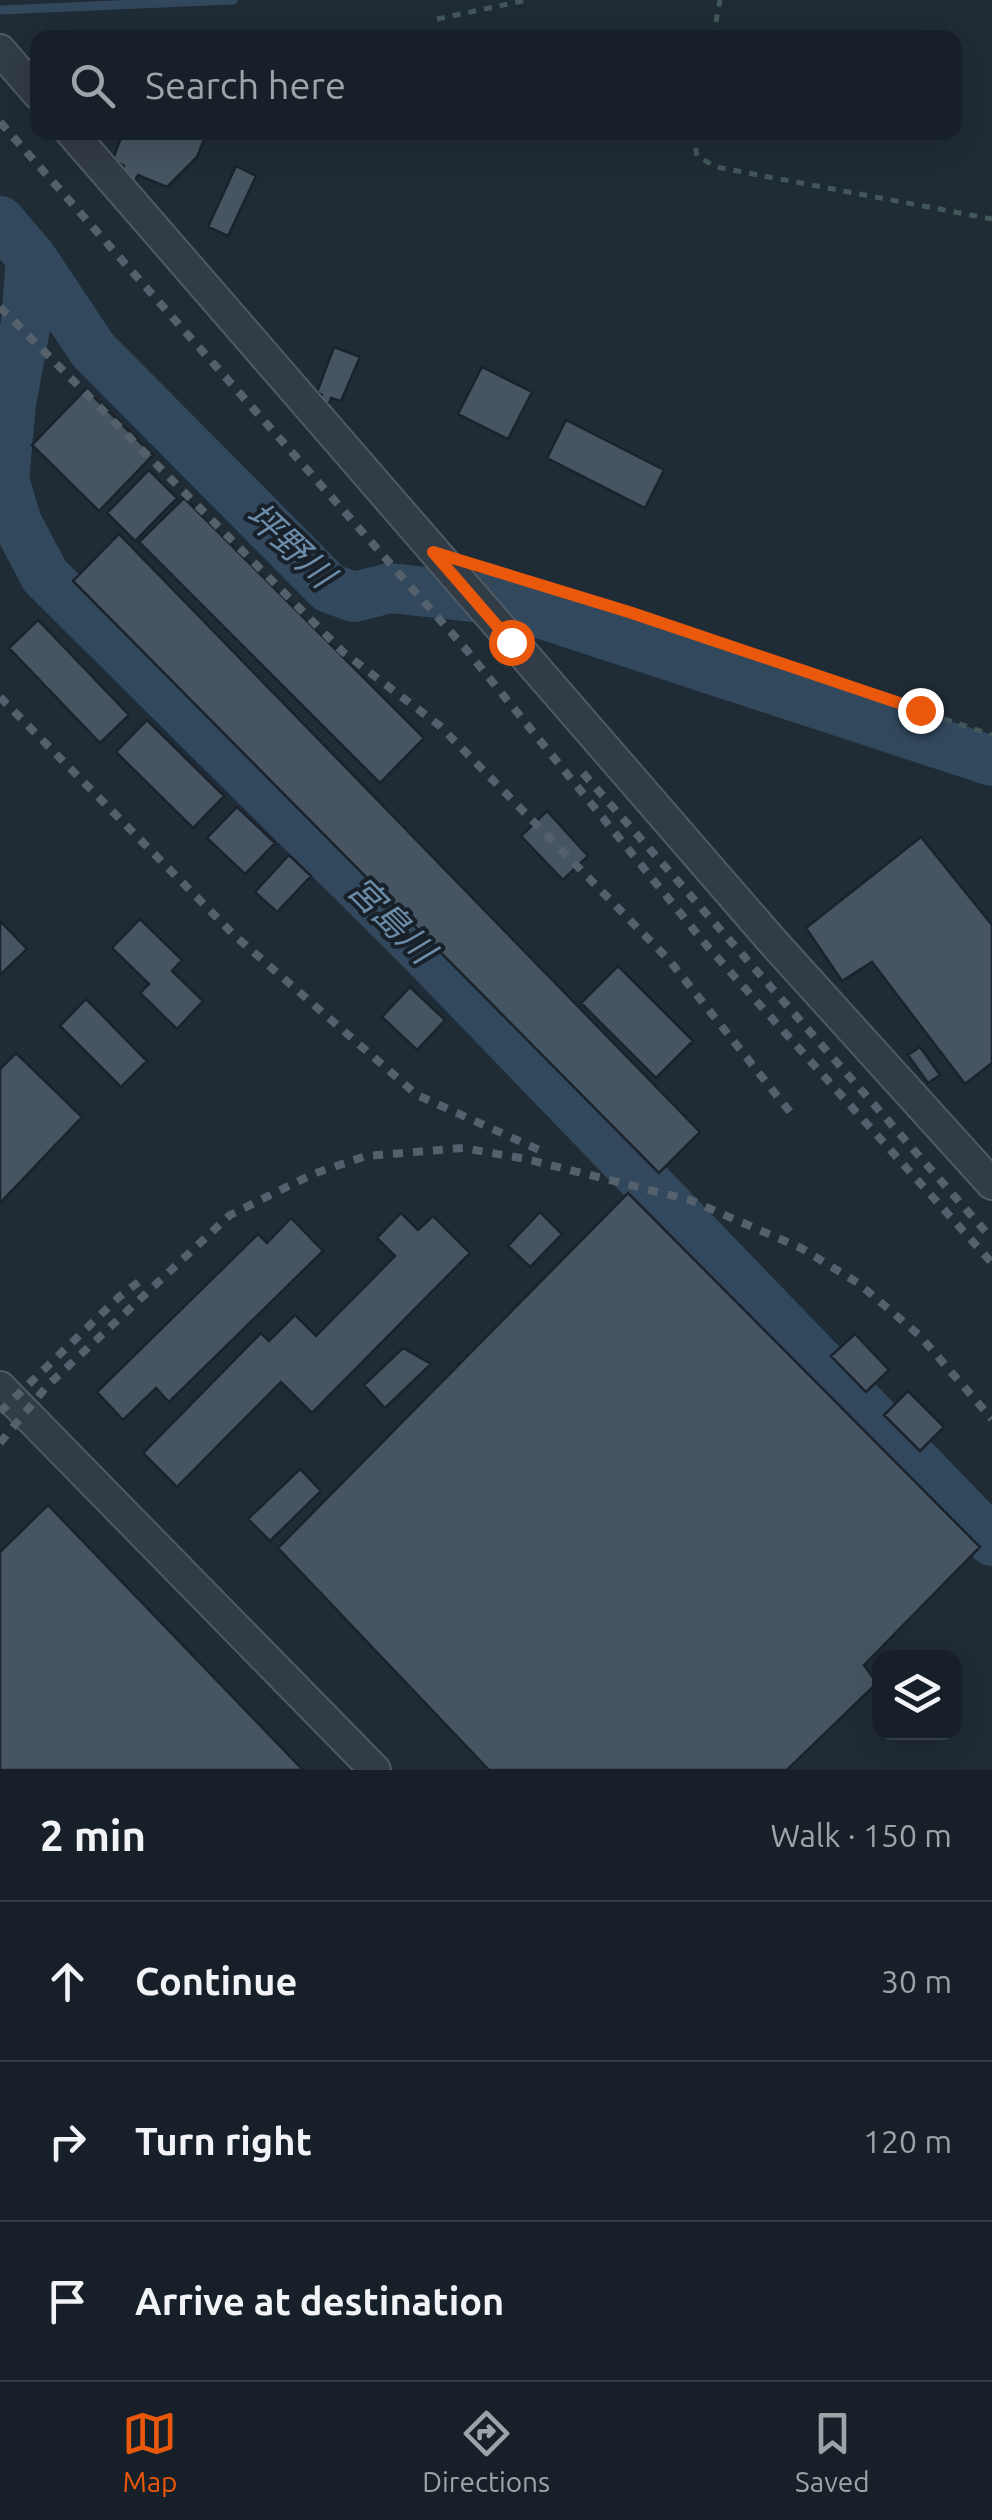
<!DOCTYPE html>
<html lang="en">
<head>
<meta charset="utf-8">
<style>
	body { margin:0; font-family:Ubuntu,"Noto Sans JP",sans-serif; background:#202830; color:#f1f3f6 }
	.controls { position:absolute; right:30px; bottom:30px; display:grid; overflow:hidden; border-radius:20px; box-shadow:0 10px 40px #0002 }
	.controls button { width:90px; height:90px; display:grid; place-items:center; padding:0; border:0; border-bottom:2px solid #363e45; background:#172028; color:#f1f3f6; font:50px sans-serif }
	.stop { position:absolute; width:30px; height:30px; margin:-22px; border:8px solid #ea580c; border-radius:50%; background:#fff }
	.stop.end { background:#ea580c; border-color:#fff; box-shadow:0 2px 10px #0008 }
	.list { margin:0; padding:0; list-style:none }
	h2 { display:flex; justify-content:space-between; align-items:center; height:130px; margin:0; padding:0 40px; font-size:42px }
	h2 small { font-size:32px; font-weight:400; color:#9ea3a8 }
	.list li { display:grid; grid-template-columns:65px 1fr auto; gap:30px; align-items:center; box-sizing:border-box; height:160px; padding:0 40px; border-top:2px solid #363e45 }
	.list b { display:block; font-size:38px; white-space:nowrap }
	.list em { font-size:32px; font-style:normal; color:#9ea3a8 }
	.icon { flex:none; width:55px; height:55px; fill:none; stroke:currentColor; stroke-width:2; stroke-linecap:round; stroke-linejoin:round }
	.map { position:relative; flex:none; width:992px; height:1770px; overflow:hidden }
	.search { position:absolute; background:#172028; box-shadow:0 10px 40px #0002; left:30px; right:30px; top:30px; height:110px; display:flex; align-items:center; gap:25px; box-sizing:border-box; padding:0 35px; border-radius:20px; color:#9ea3a8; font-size:38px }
	.sheet { height:610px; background:#172028 }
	nav { display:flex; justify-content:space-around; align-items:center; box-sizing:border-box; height:140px; border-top:2px solid #363e45; background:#172028; font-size:28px; color:#9ea3a8 }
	nav a { display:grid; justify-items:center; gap:5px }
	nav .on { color:#ea580c }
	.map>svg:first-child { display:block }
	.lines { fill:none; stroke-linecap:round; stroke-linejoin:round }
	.stream { stroke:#32495d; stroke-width:9 }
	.river { stroke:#32495d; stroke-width:50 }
	.building { fill:#475562; stroke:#1a232c; stroke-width:2.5 }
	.minor-casing { stroke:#505a64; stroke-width:34 }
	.path { stroke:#425758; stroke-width:5; stroke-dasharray:8 8; stroke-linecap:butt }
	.minor { stroke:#323c46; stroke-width:30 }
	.rail { stroke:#54616d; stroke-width:8; stroke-dasharray:10 10; stroke-linecap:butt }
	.route { stroke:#ea580c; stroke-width:12 }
	.labels { text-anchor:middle; stroke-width:8; stroke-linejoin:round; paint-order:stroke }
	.water-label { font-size:35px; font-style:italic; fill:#6c8ca8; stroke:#18212a }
</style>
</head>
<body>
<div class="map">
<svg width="992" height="1770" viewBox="0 0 992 1770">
	<rect width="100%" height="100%" fill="#1f2b35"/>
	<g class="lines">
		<path class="stream" d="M0,10L233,0"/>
		<path class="river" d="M0,221L31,257L93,350L329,588L354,597L390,588L500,600L992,761
			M31,257L26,323L11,403L4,480L17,523L45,576L422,950L992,1541"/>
	</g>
	<path class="building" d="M123,132H207L197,157L167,187L138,175L134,182L120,176L124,166L113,159Z
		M236,166L256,176L228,236L208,227Z
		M334,347L360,357L341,401L331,398L329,404L319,401L322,395L317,392Z
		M482,367L532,392L508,439L458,414Z
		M86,389L153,455L99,511L32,445Z
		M566,420L664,470L645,508L547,458Z
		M149,470L177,498L135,541L107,513Z
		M184,498L424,738L380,783L139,542Z
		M119,534L700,1132L659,1173L73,581Z
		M38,620L129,715L100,743L9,648Z
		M147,720L224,796L193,828L116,752Z
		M237,807L275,843L245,874L207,838Z
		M547,811L588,856L563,880L521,836Z
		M921,837L992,925V1063L965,1084L872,962L842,981L806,928Z
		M289,855L311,876L277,912L255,892Z
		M140,919L182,960L172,971L203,1001L177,1029L140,993L149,984L112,948Z
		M0,921L27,949L0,975Z
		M618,966L693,1041L656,1078L581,1003Z
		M410,987L445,1020L417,1050L382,1017Z
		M86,999L147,1061L121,1087L60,1026Z
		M920,1047L940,1075L928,1083L908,1055Z
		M16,1053L82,1117L0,1203V1069Z
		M628,1193L980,1547L864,1665L877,1683L787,1770H489L278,1548Z
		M540,1212L562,1234L530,1267L508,1246Z
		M401,1213L418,1230L433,1216L470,1253L312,1413L281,1382L177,1487L143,1453L261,1333L269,1341L295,1315L316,1336L395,1256L377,1238Z
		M291,1218L323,1251L169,1402L156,1388L123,1420L97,1392L258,1234L267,1243Z
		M855,1334L889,1370L866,1392L831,1356Z
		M403,1348L431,1364L385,1408L364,1385Z
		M908,1391L944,1427L920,1451L884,1415Z
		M300,1469L321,1491L270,1541L248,1519Z
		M48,1505L303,1770H0V1552Z"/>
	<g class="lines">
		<defs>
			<path id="minor" d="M0,50L38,94
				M71,132L773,942L992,1184
				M0,1387L375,1770"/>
		</defs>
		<use href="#minor" class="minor-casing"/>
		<path class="path" d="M437,19L527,0
			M713,38L720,0
			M693,132L697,156L716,167L992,219
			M488,569L629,612L992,735"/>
		<use href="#minor" class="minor"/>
		<path class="rail" d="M0,122L464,647L707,946L992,1263
			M0,307L343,652L440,726L669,960L790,1112
			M0,697L234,935L417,1095L546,1153
			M583,773L992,1239
			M0,1412L119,1297L145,1277
			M0,1443L47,1386L230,1215L313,1174L366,1156L463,1148L526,1159L690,1200L801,1248L858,1283L919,1335L992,1419"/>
	</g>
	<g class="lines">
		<path class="route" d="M511,642L433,552L629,612L920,710"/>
	</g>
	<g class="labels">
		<g class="water-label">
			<text transform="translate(290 545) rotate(43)" y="12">坪野川</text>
			<text transform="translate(391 920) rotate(45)" y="12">宮島川</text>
		</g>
	</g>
</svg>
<div class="controls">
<button><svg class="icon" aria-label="layers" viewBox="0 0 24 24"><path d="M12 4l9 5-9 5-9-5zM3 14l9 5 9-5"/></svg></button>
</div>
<div class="stop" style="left:511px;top:642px"></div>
<div class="stop end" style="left:920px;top:710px"></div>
<div class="search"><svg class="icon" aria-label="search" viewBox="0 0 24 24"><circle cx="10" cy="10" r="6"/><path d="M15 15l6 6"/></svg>Search here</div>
</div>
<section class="sheet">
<h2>2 min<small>Walk · 150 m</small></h2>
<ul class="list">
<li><svg class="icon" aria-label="ahead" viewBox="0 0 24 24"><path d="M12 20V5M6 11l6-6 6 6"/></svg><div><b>Continue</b></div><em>30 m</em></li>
<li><svg class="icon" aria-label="right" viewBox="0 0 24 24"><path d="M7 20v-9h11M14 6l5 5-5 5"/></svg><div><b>Turn right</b></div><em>120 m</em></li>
<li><svg class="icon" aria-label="arrive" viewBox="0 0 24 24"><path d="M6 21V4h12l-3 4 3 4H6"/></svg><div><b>Arrive at destination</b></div></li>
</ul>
</section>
<nav>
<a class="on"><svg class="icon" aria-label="map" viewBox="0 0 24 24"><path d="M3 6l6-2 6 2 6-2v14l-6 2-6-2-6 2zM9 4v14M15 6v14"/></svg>Map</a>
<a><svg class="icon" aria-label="directions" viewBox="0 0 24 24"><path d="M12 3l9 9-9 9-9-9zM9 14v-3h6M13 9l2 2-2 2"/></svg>Directions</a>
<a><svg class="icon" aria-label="saved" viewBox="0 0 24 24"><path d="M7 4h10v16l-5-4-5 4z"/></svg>Saved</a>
</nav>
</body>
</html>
